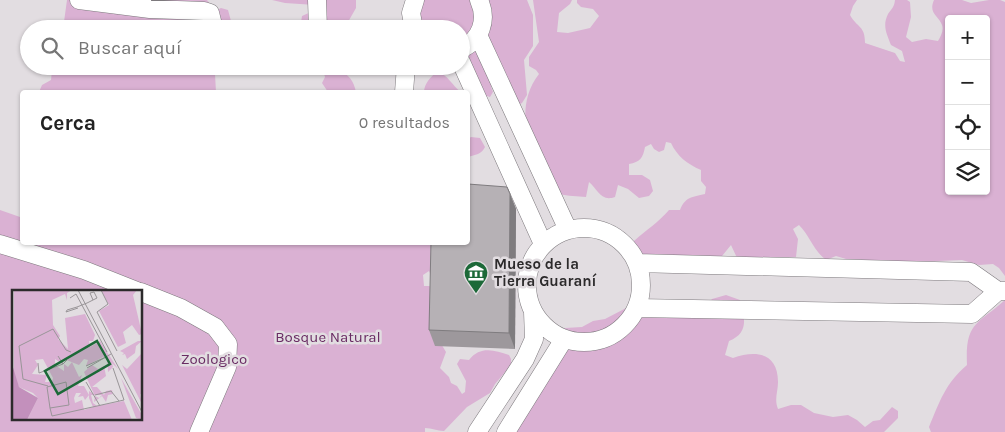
<!DOCTYPE html>
<html lang="es">
<head>
<meta charset="utf-8">
<style>
	body { margin:0; font-family:Karla,sans-serif; background:#f6f6f6; color:#222 }
	.controls { position:absolute; right:15px; top:15px; display:grid; overflow:hidden; border-radius:5px; box-shadow:0 1px 4px #0004 }
	.controls button { width:45px; height:45px; display:grid; place-items:center; padding:0; border:0; border-bottom:1px solid #e0e0e0; background:#fff; color:#222; font:25px sans-serif }
	.list { margin:0; padding:0; list-style:none }
	h2 { display:flex; justify-content:space-between; align-items:center; height:65px; margin:0; padding:0 20px; font-size:21px }
	h2 small { font-size:16px; font-weight:400; color:#767676 }
	.icon { flex:none; width:28px; height:28px; fill:none; stroke:currentColor; stroke-width:2; stroke-linecap:round; stroke-linejoin:round }
	.map { position:relative; flex:none; width:1005px; height:432px; overflow:hidden }
	.search { position:absolute; background:#fff; box-shadow:0 1px 4px #0004; left:20px; top:20px; width:450px; height:55px; display:flex; align-items:center; gap:12px; box-sizing:border-box; padding:0 18px; border-radius:28px; color:#767676; font-size:19px }
	.panel { position:absolute; background:#fff; box-shadow:0 1px 4px #0004; left:20px; top:90px; width:450px; height:155px; border-radius:5px }
	.map>svg:first-child { display:block }
	.green { fill:#dab1d3; fill-rule:evenodd }
	.lines { fill:none; stroke-linecap:round; stroke-linejoin:round }
	.minor-casing { stroke:#7d797d; stroke-width:19 }
	.minor { stroke:#fff; stroke-width:18 }
	.wall { fill:#9d989c }
	.shaded-wall { fill:#7f7c7f }
	.building { fill:#b6b1b5; stroke:#7f7c7f }
	.labels { text-anchor:middle; stroke-width:5; stroke-linejoin:round; paint-order:stroke }
	.poi-label { font-size:15px; font-weight:bold; fill:#2c2a2b; stroke:#e2dde1; text-anchor:start }
	.park-label { font-size:15px; fill:#692b63; stroke:#e2dde1 }
	.inset-road { fill:none; stroke:#999598; stroke-width:1 }
	.view { fill:#1c6938; fill-opacity:0.15; stroke:#1c6938; stroke-width:2.5 }
	.inset-edge { fill:none; stroke:#2c2a2b; stroke-width:2.5 }
</style>
</head>
<body>
<div class="map">
<svg width="1005" height="432" viewBox="0 0 1005 432">
	<rect width="100%" height="100%" fill="#e2dde1"/>
	<path class="green" d="M67,0H207L215,11L221,8L228,10L231,21L229,29H63Z
		M272,0H356V8L344,29H300L302,16L313,11L315,5L285,3Z
		M424,0H527L533,15V46L524,60L527,95L522,103L514,107L493,81L491,87L493,92L490,97L480,94L461,51V29H410Z
		M533,0H572L570,4L559,13L557,32L568,33L590,28L599,16L593,9L581,7L577,3V0H857L853,6L850,15C857,28 865,25 865,43L895,53L900,61L905,62L902,51L891,45C887,34 882,26 888,14C892,8 894,8 895,0H907L910,2L911,17L906,37L912,42L926,39L938,41C941,36 944,30 942,25C939,16 928,14 934,0H962L971,3L989,0H1000L1005,2V276L999,268L993,264L979,265L962,260L914,262L846,259L836,256L826,260C813,250 810,236 799,225L793,229L798,239L796,257H755L747,260H738L731,245L722,256L638,255L634,248V241C646,230 659,222 669,210H680C685,197 692,197 705,194L706,187L701,181V170C687,164 677,156 671,143L666,142L664,150L659,152L654,149L651,144L645,147C643,158 640,162 629,164V175H642L650,180L653,191L649,196L639,198L628,189L618,185L615,197C601,202 598,190 589,182L586,197C569,196 549,195 536,183C531,147 513,107 539,74L536,70L529,66V57L539,42ZM949,19H986V191H949Z
		M54,66H218L215,74L216,92H39L42,85L51,80L52,70Z
		M336,66L338,71C349,73 354,82 356,92H328L322,83L325,77L322,67Z
		M437,72C449,75 452,86 461,92H424C424,84 431,76 437,72Z
		M471,137L480,138L485,147C482,154 475,155 468,157L470,163L468,178V139Z
		M0,210L20,217L22,211V242L441,243L431,275L429,271L423,275L424,286H429L435,289L440,342L446,352L440,368L449,377L451,383L457,386L462,394L465,392L466,381L457,364L460,359L469,360C480,346 494,350 509,355L511,359V365L495,384L490,393L467,407L444,431C437,431 432,428 425,428V432H0ZM14,291H141V418H14Z
		M726,295L740,300C745,318 749,333 729,341L725,355L733,358C755,350 778,352 778,382C778,392 774,399 778,409L791,405H801L814,413L833,417L848,415L857,420L865,427L873,421L880,420L892,407L898,411V418L884,432H516L546,373L557,367C550,348 549,343 565,328L582,327L593,321L605,319L630,306H706L712,299Z
		M1005,300V432H931L929,427C940,401 945,384 967,365C965,322 977,325 1005,300Z"/>
	<g class="lines">
		<defs>
			<path id="minor" d="M79,0L150,9L204,11L210,13L214,29
				M317,0L318,29
				M414,29L411,13L415,0
				M478,35L568,230
				M461,49C481,40 488,20 479,0
				M461,62L543,244
				M404,92L406,66
				M527 285a57 57 0 1 1 114 0a57 57 0 1 1-114 0Z
				M0,244L84,270L137,291
				M637,263L971,272L998,291H1005
				M141,292L181,308L215,327L228,344L227,367L199,432
				M637,308L972,314L998,291
				M477,432L525,359L534,339L533,312
				M506,432L564,339"/>
		</defs>
		<use href="#minor" class="minor-casing"/>
		<use href="#minor" class="minor"/>
	</g>
	<path class="wall" d="M510,194L516,209L515,349L435,346L429,330Z"/>
	<path class="shaded-wall" d="M510,194L516,209L515,349L509,333Z"/>
	<path class="building" d="M468,184L507,187L510,194L509,333L429,330L431,242H468Z"/>
	<defs>
		<symbol id="museum-pin" viewBox="-11 -11 22 30"><path d="M0 17L-7.5 6A9.5 9.5 0 1 1 7.5 6Z" fill="#1c6938" stroke="#e2dde1"/><path d="M0-6L6-3V-2H-6V-3ZM-5-1h2V3h-2ZM-1-1h2V3h-2ZM3-1h2V3H3ZM-6 4H6V6H-6Z" fill="#fff"/></symbol>
	</defs>
	<g fill-rule="evenodd">
		<use href="#museum-pin" x="462" y="259" width="28" height="38"/>
	</g>
	<g class="labels">
		<g class="poi-label">
			<text x="494" y="269">Mueso de la<tspan x="494" dy="17">Tierra Guaraní</tspan></text>
		</g>
		<g class="park-label">
			<text x="328" y="342">Bosque Natural</text>
			<text x="214" y="364">Zoologico</text>
		</g>
	</g>
	<g transform="translate(12 290)">
		<rect width="130" height="130" fill="#e2dde1"/>
		<path d="M2,0H60L55,3V10L53,4L40,10L41,35L48,46L46,49L56,59L53,28L73,24L83,45L81,51H77L78,57L88,51L106,79L100,73L101,77L96,82L95,65L74,76L76,70L72,69L67,75L52,69L50,74L43,69V75L52,81V74L56,77L60,72L67,87L70,85L66,96H72L77,105L73,110L71,106L66,107L69,103H64L62,108L63,113L70,110L72,120L81,117L77,108V101L82,104L72,82L80,75L86,79L92,76L94,86L80,97H85L92,105L94,101L100,100L101,104L96,105L94,112L90,106L82,112L83,106L87,108L90,105H79L81,113L85,116L112,111L120,130H15L26,108L21,103L7,97L2,87ZM31,69L41,88L40,92H33L35,85L20,84L26,75L23,70ZM89,0H125L121,5L130,44L127,45L120,35L111,42L114,53L106,57L87,21L97,15ZM126,51H130L124,56L123,63L115,69L113,64L110,65L112,63L108,61ZM130,63V105L128,104L130,114L110,75L115,79ZM109,88L130,125V130L124,128Z" fill="#dab1d3" fill-rule="evenodd"/>
		<path d="M0,74L7,97L26,108L15,130H0Z" fill="#c390bc"/>
		<path class="inset-road" d="M66,0L130,122M89,0L96,14L85,22L105,61M58,8L64,4L95,62M66,18L54,22L55,20L65,17L75,13L85,8L82,2L78,3L81,10M46,66L51,74L55,70M26,73L27,83L51,74M74,76L94,67M75,78L99,64M54,92L57,115L38,118L35,97ZM74,92L88,116M36,96L11,89L7,56L41,39L54,60L59,62M83,105L99,101L107,111M38,118L40,126L112,110L101,78"/>
		<path class="view" d="M85,51L98,74L46,104L33,81Z"/>
		<rect width="130" height="130" class="inset-edge"/>
	</g>
</svg>
<div class="controls">
<button>+</button>
<button>−</button>
<button><svg class="icon" aria-label="locate" viewBox="0 0 24 24"><circle cx="12" cy="12" r="6"/><path d="M12 2v4M12 18v4M2 12h4M18 12h4"/></svg></button>
<button><svg class="icon" aria-label="layers" viewBox="0 0 24 24"><path d="M12 4l9 5-9 5-9-5zM3 14l9 5 9-5"/></svg></button>
</div>
<div class="search"><svg class="icon" aria-label="search" viewBox="0 0 24 24"><circle cx="10" cy="10" r="6"/><path d="M15 15l6 6"/></svg>Buscar aquí</div>
<section class="panel">
<h2>Cerca<small>0 resultados</small></h2>
<ul class="list">
</ul>
</section>
</div>
</body>
</html>
